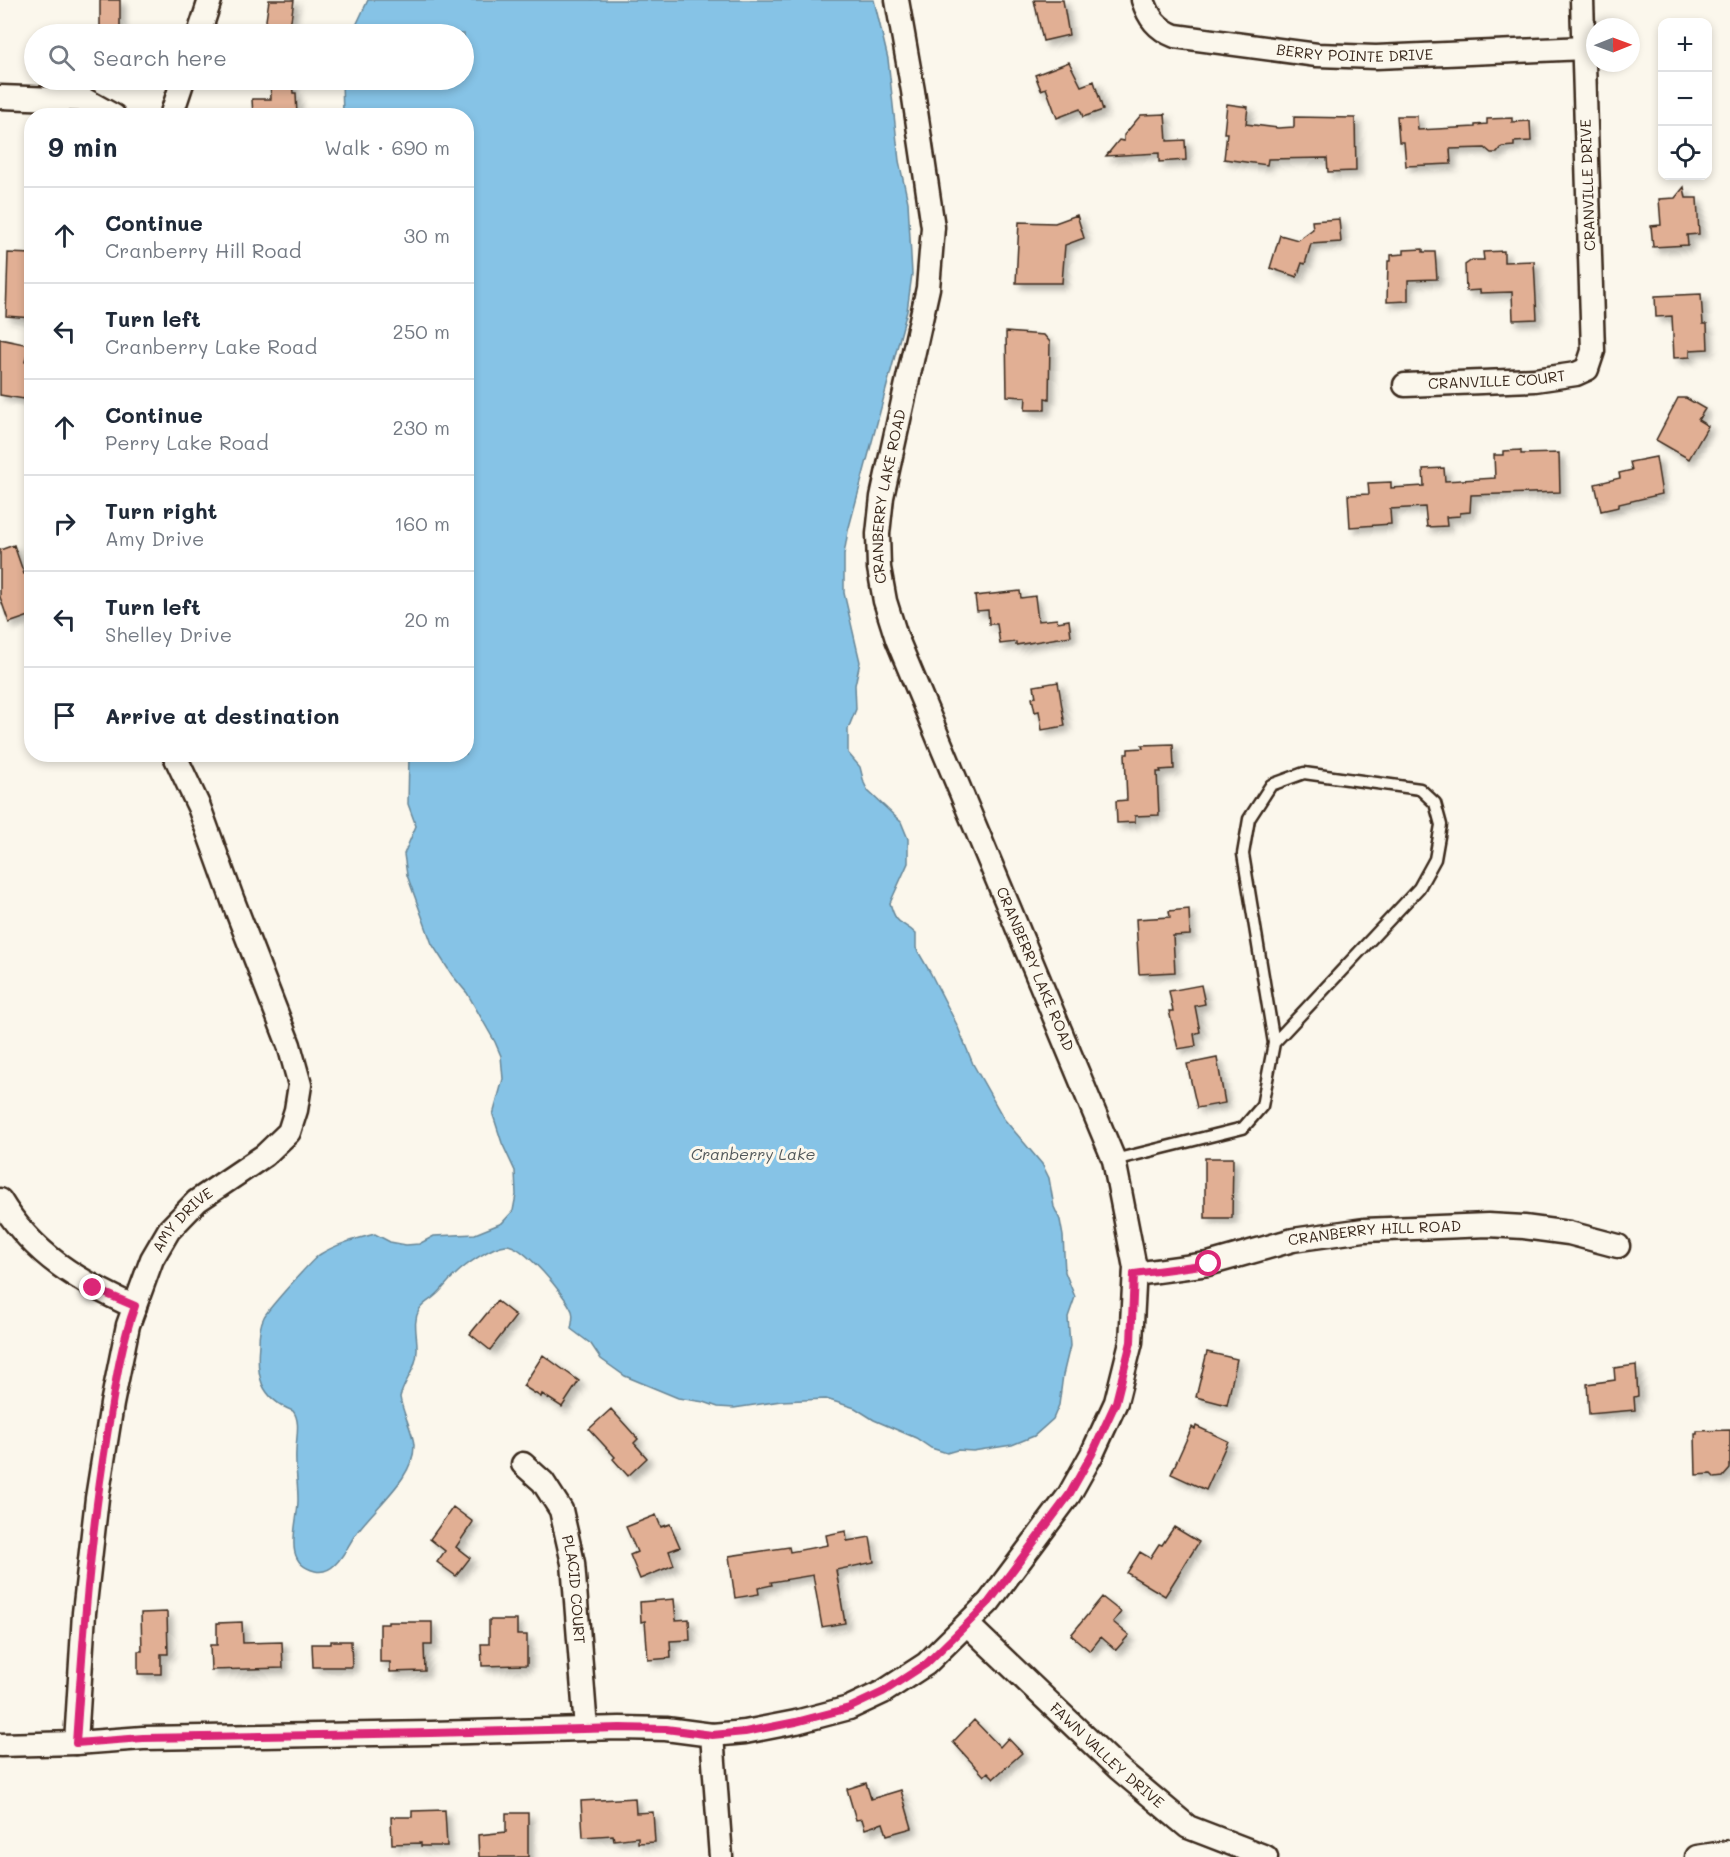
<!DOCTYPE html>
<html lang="en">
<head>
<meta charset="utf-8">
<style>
	body { margin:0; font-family:Mali,sans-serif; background:#f2f2f3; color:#1f2937 }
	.controls { position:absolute; right:18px; top:18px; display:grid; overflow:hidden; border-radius:12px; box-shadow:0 3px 9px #0003 }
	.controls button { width:54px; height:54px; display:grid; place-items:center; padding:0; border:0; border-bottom:2px solid #e0e1e3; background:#fff; color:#1f2937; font:30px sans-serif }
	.compass { position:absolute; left:1586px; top:18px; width:54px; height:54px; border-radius:50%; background:#fff; box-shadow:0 3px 9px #0003; rotate:89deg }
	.stop { position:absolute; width:18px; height:18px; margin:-14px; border:4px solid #db2777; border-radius:50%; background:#fff }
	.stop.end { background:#db2777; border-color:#fff; box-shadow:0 2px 6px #0008 }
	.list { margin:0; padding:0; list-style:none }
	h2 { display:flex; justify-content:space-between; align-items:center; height:78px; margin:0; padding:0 24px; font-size:26px }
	h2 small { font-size:20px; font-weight:400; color:#747a83 }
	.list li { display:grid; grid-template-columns:39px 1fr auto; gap:18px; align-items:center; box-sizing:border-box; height:96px; padding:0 24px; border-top:2px solid #e0e1e3 }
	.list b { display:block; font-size:22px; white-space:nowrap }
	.list p { margin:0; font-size:20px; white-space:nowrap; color:#747a83 }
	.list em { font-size:20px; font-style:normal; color:#747a83 }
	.icon { flex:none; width:33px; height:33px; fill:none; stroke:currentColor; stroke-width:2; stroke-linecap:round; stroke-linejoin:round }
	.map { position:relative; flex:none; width:1730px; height:1857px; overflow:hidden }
	.search { position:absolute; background:#fff; box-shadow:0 3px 9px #0003; left:24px; top:24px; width:450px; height:66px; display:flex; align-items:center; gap:15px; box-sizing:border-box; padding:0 21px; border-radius:33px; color:#747a83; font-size:22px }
	.panel { position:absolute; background:#fff; box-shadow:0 3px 9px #0003; left:24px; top:108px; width:450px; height:654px; border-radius:24px }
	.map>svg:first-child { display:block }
	.water { fill:#86c3e6; stroke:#688696; stroke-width:1.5 }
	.building { fill:#e1af94; stroke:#3b2a1e; stroke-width:1.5; filter:url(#shadow) }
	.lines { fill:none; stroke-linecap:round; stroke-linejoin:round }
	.service-casing { stroke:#3b2a1e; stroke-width:15 }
	.minor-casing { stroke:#3b2a1e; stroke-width:27 }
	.service { stroke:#fbf7ec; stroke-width:10 }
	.minor { stroke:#fbf7ec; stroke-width:22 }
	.route { stroke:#db2777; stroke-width:8 }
	.labels { text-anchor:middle; stroke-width:6; stroke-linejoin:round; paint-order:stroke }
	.street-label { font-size:15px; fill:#3b2a1e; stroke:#fbf7ec }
	.water-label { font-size:16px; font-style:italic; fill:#52585a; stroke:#fbf7ec }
</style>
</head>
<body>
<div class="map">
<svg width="1730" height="1857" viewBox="0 0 1730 1857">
	<defs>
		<filter id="shadow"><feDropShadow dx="5" dy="5" stdDeviation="3" flood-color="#0004"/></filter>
	</defs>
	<rect width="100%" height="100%" fill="#fbf7ec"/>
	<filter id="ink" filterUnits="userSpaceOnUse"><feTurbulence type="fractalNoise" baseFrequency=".0167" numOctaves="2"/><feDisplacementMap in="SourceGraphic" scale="12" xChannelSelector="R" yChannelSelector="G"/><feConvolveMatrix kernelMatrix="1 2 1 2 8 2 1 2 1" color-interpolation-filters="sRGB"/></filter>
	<g filter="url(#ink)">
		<path class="water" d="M368,0H874L888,59L899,161L908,202L912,274L907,311L848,531L844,554V593L860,662L855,685L856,709L848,729V753L860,767L864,783L868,791L901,822L908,839V863L890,903C897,928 901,919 916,934V948L930,972L957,1025L973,1064L1004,1119L1042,1164L1049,1178L1054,1207L1060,1220L1063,1236L1065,1272L1075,1297L1068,1317L1070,1346L1063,1375L1059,1405L1053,1419L1034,1436L1012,1445L973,1451L957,1450L947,1453L931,1448L916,1438L874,1420L855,1408L826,1399L781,1401L734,1408L718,1407L704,1402L678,1398L625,1376L601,1359L591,1344L571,1329C572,1323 574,1317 572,1311C566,1296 523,1244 506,1245C492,1246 465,1265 455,1275C448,1281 443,1289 436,1295C431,1300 423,1303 419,1310C412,1323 418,1337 417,1351C417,1368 404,1381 400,1397C402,1412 413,1431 414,1445C415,1478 373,1508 355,1535C346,1549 335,1576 315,1571C281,1563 298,1525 298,1500C298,1483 295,1467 296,1451C296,1438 301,1421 293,1411C260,1398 256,1376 259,1344C259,1335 260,1325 264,1317C268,1309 311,1261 319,1255C336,1244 356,1239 375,1234L390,1242L406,1245L419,1244L434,1236L475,1234L502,1223L513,1211L516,1195L515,1171L502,1143L493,1115L503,1079L501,1056L495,1042L467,993L452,975L432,944L407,875L404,854L416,826L408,804L409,755L466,754V116L343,115L342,80H464V34H352Z"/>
		<path class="building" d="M100,0H120V34H100Z
			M269,0H294L289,34H264Z
			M1034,0H1063L1069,35L1043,41Z
			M1069,62L1081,86L1094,81L1103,110L1083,117L1080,109L1057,118L1046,88L1041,90L1035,75Z
			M270,80H292L293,93H296L297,116H253L252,99H271Z
			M1227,104L1248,107L1246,124L1278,128L1294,127V117L1355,118L1356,171L1328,172L1327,158L1268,159L1267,165L1224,159L1227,133H1224Z
			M1165,114L1167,141L1185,140L1186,160L1159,162V153L1106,156L1119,140L1124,141V135L1141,115Z
			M1397,116H1417L1418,130L1475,127V125L1487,124V119L1512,118V122L1530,121L1531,141L1514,142V146L1502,147L1497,153H1491L1485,148L1450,149L1451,164L1406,166L1404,142H1399Z
			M1684,187L1686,198H1697L1699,234L1687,235L1688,245L1653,247L1651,226L1661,225L1659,199L1675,198Z
			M1077,215L1084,238L1065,245L1062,283H1016L1019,222L1055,223Z
			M1339,219L1341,242L1311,244L1305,264L1302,263L1297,277L1270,268L1280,235L1298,240L1313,229L1312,221Z
			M1423,249V252H1435L1437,279L1408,280V301L1387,302L1388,261H1391V255L1404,254V250Z
			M1504,251V262L1534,261L1537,319L1513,320L1512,292L1480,293V290L1466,291L1465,265L1472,260H1484L1483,252Z
			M8,253L32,254V318L6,316Z
			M1701,294L1703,324H1707L1708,349L1690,350V357L1674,358L1672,316L1656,317L1655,296Z
			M1006,332L1044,335L1050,342L1049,399L1045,398V410H1025L1026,397L1007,396Z
			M0,339L29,345L25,362L31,363L24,399L0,395Z
			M1678,398H1686L1705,409L1698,420L1708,426L1689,459L1656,440Z
			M1521,450V454L1559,453L1560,492L1471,495L1470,512L1460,513V516L1446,517L1447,526L1427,527L1425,507L1390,509L1391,524L1350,527L1348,495L1369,494L1368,483L1391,482V488L1424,486L1423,469L1444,468L1445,481L1495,478L1494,455H1503V451Z
			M1656,457L1662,494L1619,504V507L1601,511L1595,484L1620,478L1619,473L1632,470L1630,462Z
			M14,545L24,574L28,572L32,583V615L9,623L0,597V550Z
			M1020,591L1021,598L1035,596L1038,621L1057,619L1058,622L1069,620L1071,636L1016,645V642L1000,644L997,624H989L988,610L977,611L975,596Z
			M1058,682L1065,726L1042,730L1039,711L1035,712L1032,698L1036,697L1034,686Z
			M1173,744L1174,769L1160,770L1161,772H1157L1159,815L1135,816V822L1117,823L1116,801L1127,800L1125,754H1128V749L1143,748L1142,745Z
			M1189,909L1190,935L1173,936L1175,972L1139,974L1136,919L1170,917L1169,911Z
			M1201,985L1205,1004L1195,1006L1200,1032L1194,1034L1196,1046L1178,1049L1169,1011H1173L1169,991Z
			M1217,1058L1225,1103L1197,1108L1187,1064Z
			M1205,1158H1233L1232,1218H1205Z
			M497,1301L516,1316L490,1350L470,1334Z
			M1207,1352L1237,1359L1227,1405L1196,1397Z
			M543,1355L579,1381L562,1407L542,1394L541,1397L523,1386Z
			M1636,1365L1638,1396L1634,1397L1635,1410L1589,1414L1587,1384L1615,1380L1614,1368Z
			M611,1409L638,1439L634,1443L647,1458L628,1476L613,1459L615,1457L589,1429Z
			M1196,1426L1228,1441L1206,1490L1171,1474L1192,1427L1195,1429Z
			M1730,1430V1469L1723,1477L1715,1478L1711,1474L1696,1475L1695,1434H1697V1431Z
			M453,1507L473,1522L456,1547L470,1558L456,1576L437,1562L445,1551L430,1539Z
			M656,1515L661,1527L670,1524L680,1547L669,1551L674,1565L640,1579L630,1555L637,1552L626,1527Z
			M1174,1527L1199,1542L1165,1596L1127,1573L1140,1552L1150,1558L1159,1544L1162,1545Z
			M846,1531L847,1541L870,1537L874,1562L836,1570L845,1623L822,1627L813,1575L771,1582L772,1585L758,1588L759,1594L735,1598L729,1556L789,1547L790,1552L828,1545L826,1535Z
			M1102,1597L1121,1612L1113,1622L1129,1635L1116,1650L1101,1637L1090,1651L1071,1635Z
			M674,1599L676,1620L689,1619L690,1640L670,1641L671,1658L648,1660L645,1621L641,1622L640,1602Z
			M167,1612L168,1654H161V1674H138V1651H142L141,1613Z
			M489,1620H517V1635H527V1665L482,1666L481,1644H489Z
			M242,1622L243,1643L282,1642L283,1668L211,1670L210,1645H217V1623Z
			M388,1622H432V1645H424L425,1671L390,1672V1662H380V1624H388Z
			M331,1641H351L352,1667H313L312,1644H331Z
			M974,1720L1000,1747L1008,1738L1022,1753L994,1778L988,1772L984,1776L953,1742Z
			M866,1783L871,1799L901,1790L912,1828L887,1835L883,1823L865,1829L862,1819L856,1820L847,1789Z
			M635,1798L636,1813L653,1812L655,1842L638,1843V1837L614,1840L613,1835L583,1837L581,1801Z
			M445,1810L447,1846H421V1843L392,1844L391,1817H412V1811Z
			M506,1813H528V1857H479L478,1835L506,1832Z"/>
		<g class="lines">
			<defs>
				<path id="service" d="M1114,1160L1243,1128L1262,1106L1274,1043L1243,854L1249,819L1271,785L1304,773L1420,789L1435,803L1441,825L1435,859L1419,888L1274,1043"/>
				<g id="minor">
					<path id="s1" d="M1143,0C1149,18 1157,29 1175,36L1317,55L1376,57L1585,48"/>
					<path d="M199,34L210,0"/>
					<path d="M0,97L85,100L114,116"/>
					<path d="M171,116L183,80"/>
					<path id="s2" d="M1405,385L1535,380L1576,374L1587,369L1593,351L1582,0"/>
					<path d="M0,1200C33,1255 78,1281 135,1307"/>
					<path id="s3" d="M1135,1274L1208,1264L1293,1240L1364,1230L1488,1225L1524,1227L1569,1233L1618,1246"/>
					<path id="s4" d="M523,1464L543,1482L561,1510L573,1563L586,1729"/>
					<path id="s5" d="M967,1624L1119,1769L1188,1827L1266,1857"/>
					<path d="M712,1735L721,1857"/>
					<path id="s6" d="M76,1743L84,1613L97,1498L112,1404L128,1325L152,1259L169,1230L197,1201L265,1155L289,1132L296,1110L300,1085L289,1045L233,901L199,807L174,754"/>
					<path id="s7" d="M0,1745L76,1743L143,1738L431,1733L620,1728L666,1729L712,1735L745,1732L796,1722L849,1708L883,1692L926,1664L989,1602L1069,1495L1092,1454L1116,1402L1131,1342L1135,1268L1114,1160L897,639L885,601L879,568L878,534L882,497L894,442L928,288L933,227L913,91L897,0"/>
					<path d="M1697,1857L1730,1852"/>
				</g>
			</defs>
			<use href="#service" class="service-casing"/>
			<use href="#minor" class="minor-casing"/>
			<use href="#service" class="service"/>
			<use href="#minor" class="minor"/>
		</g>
	</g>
	<g class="lines" filter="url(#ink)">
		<path class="route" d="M93,1288L135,1306C120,1347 114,1392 107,1435C90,1537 83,1640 76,1743L143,1738L431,1733L620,1728L666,1729L712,1735L745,1732L796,1722L849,1708L883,1692L926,1664L967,1624L989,1602L1069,1495L1092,1454L1116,1402L1131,1342L1134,1274L1209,1264"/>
	</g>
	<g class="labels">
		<g class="street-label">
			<text dy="5" stroke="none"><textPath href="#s1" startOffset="231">BERRY POINTE DRIVE</textPath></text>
			<text transform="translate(1588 185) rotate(-92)" y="5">CRANVILLE DRIVE</text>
			<text dy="5" stroke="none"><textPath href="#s2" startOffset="92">CRANVILLE COURT</textPath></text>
			<text dy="5" stroke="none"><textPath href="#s7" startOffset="2224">CRANBERRY LAKE ROAD</textPath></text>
			<text transform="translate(1035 969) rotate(67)" y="5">CRANBERRY LAKE ROAD</text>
			<text dy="5" stroke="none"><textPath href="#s6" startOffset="542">AMY DRIVE</textPath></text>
			<text dy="5" stroke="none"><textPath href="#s3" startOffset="244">CRANBERRY HILL ROAD</textPath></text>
			<text dy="5" stroke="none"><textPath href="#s4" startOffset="141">PLACID COURT</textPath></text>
			<text dy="5" stroke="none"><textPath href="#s5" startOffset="192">FAWN VALLEY DRIVE</textPath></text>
		</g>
		<g class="water-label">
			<text x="753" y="1160">Cranberry Lake</text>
		</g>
	</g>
</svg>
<div class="controls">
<button>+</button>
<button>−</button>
<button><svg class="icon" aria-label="locate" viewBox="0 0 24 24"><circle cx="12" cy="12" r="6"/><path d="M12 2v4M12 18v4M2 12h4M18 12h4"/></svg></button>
</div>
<svg class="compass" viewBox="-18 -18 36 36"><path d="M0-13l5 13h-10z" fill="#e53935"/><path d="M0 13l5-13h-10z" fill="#747a83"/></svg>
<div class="stop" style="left:1209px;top:1264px"></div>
<div class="stop end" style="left:93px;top:1288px"></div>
<div class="search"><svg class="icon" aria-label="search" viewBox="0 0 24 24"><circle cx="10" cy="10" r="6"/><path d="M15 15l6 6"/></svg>Search here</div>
<section class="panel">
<h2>9 min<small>Walk · 690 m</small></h2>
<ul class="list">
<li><svg class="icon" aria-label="ahead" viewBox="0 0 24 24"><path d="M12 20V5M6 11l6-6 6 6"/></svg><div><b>Continue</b><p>Cranberry Hill Road</p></div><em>30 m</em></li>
<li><svg class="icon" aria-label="left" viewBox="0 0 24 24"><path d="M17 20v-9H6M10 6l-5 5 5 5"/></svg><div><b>Turn left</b><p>Cranberry Lake Road</p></div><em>250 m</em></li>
<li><svg class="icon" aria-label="ahead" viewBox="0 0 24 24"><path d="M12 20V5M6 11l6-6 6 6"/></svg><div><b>Continue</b><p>Perry Lake Road</p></div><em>230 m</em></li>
<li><svg class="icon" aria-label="right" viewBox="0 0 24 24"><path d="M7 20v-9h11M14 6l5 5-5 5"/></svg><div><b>Turn right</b><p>Amy Drive</p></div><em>160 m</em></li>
<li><svg class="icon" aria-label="left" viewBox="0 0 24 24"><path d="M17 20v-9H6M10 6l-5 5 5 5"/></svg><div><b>Turn left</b><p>Shelley Drive</p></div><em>20 m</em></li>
<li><svg class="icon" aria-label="arrive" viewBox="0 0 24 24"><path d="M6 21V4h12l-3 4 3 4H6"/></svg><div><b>Arrive at destination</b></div></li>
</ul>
</section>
</div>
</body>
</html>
